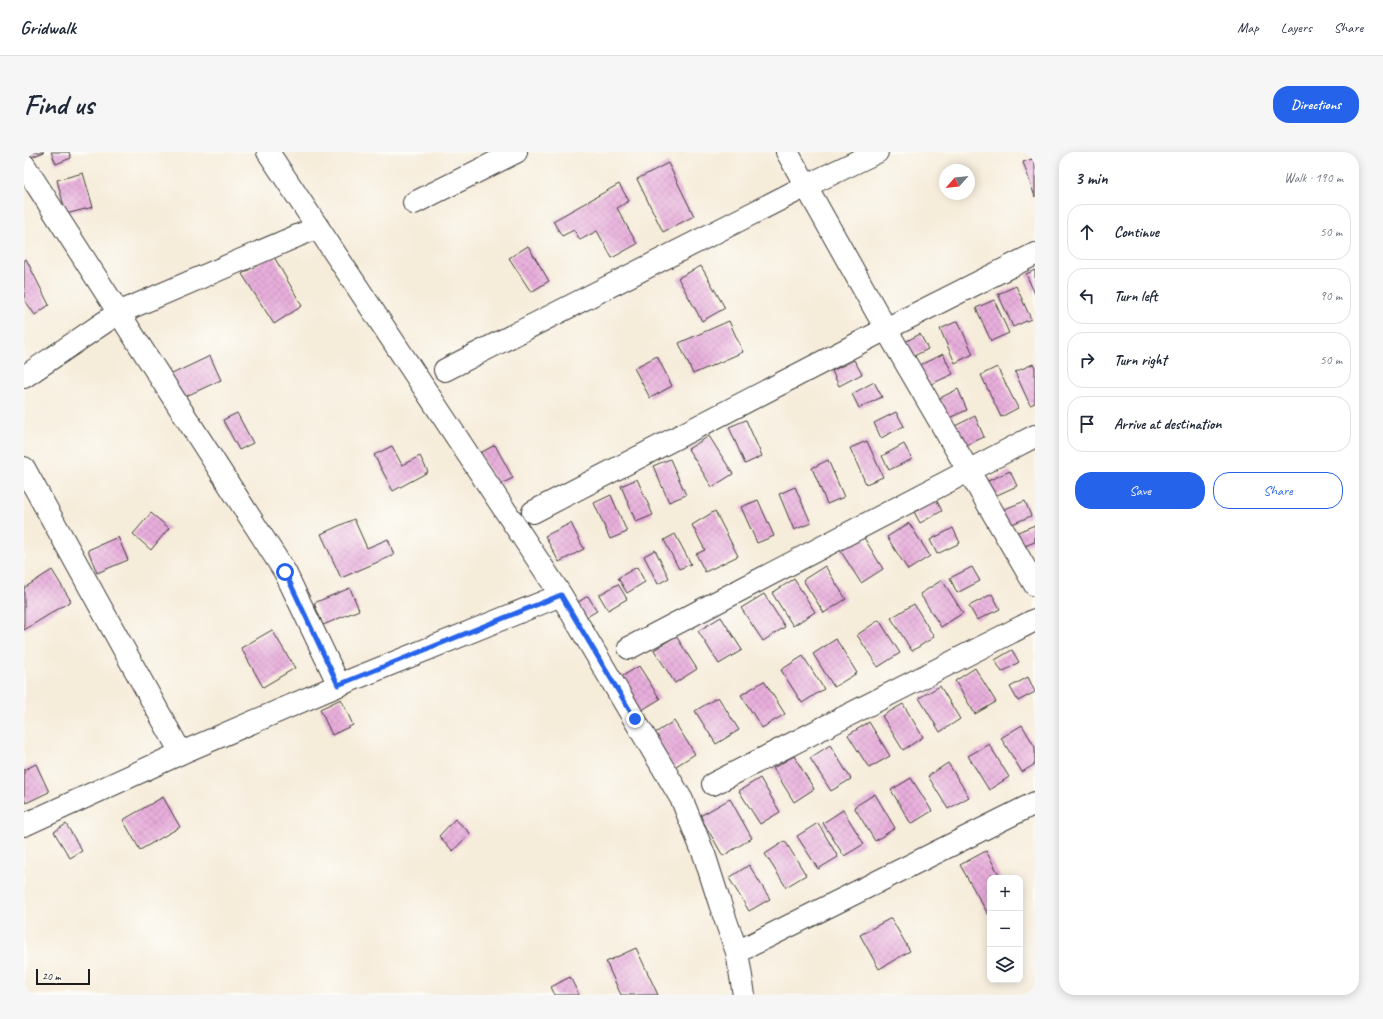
<!DOCTYPE html>
<html lang="en">
<head>
<meta charset="utf-8">
<style>
	body { margin:0; font-family:Caveat,sans-serif; background:#f6f6f7; color:#1f2937 }
	.controls { position:absolute; right:12px; bottom:12px; display:grid; overflow:hidden; border-radius:8px; box-shadow:0 2px 10px #0003 }
	.controls button { width:36px; height:36px; display:grid; place-items:center; padding:0; border:0; border-bottom:1px solid #e0e1e3; background:#fff; color:#1f2937; font:20px sans-serif }
	.compass { position:absolute; left:915px; top:12px; width:36px; height:36px; border-radius:50%; background:#fff; box-shadow:0 2px 10px #0003; rotate:243deg }
	.scale { position:absolute; left:12px; bottom:10px; width:54px; box-sizing:border-box; padding-left:4px; border:2px solid #1c1c1c; border-top:0; font-size:11px; line-height:14px; white-space:nowrap; color:#1c1c1c; -webkit-text-stroke:3px #fdfcf7; paint-order:stroke }
	.stop { position:absolute; width:12px; height:12px; margin:-9px; border:3px solid #2563eb; border-radius:50%; background:#fff }
	.stop.end { background:#2563eb; border-color:#fff; box-shadow:0 1px 4px #0008 }
	.list { margin:0; padding:0; list-style:none }
	h2 { display:flex; justify-content:space-between; align-items:center; height:52px; margin:0; padding:0 16px; font-size:17px }
	h2 small { font-size:13px; font-weight:400; color:#747a83 }
	.list li { display:grid; grid-template-columns:26px 1fr auto; gap:12px; align-items:center; box-sizing:border-box; height:56px; margin:0 8px 8px; padding:0 8px; border:1px solid #e0e1e3; border-radius:16px }
	.list b { display:block; font-size:15px; white-space:nowrap }
	.list em { font-size:13px; font-style:normal; color:#747a83 }
	.actions { display:flex; gap:8px; padding:12px 16px }
	.actions a { flex:1; padding:9px 0; border:1px solid #2563eb; border-radius:16px; text-align:center; font-size:14px; color:#2563eb }
	.actions .main { background:#2563eb; color:#fff }
	.icon { flex:none; width:22px; height:22px; fill:none; stroke:currentColor; stroke-width:2; stroke-linecap:round; stroke-linejoin:round }
	.map { position:relative; flex:none; width:1011px; height:843px; overflow:hidden; border-radius:16px }
	header { display:flex; align-items:center; gap:24px; box-sizing:border-box; height:56px; padding:0 20px; background:#fff; border-bottom:1px solid #e0e1e3 }
	header strong { font-size:19px }
	nav { display:flex; gap:22px; margin-inline-start:auto; font-size:14px }
	.intro { display:flex; align-items:center; justify-content:space-between; box-sizing:border-box; height:96px; padding:0 24px }
	h1 { margin:0; font-size:28px }
	.button { padding:10px 18px; border-radius:16px; background:#2563eb; color:#fff; font-size:14px; font-weight:700 }
	main { display:flex; gap:24px; padding:0 24px }
	aside { flex:1; background:#fff; border-radius:16px; box-shadow:0 2px 10px #0003 }
	.map>svg:first-child { display:block }
	.building { fill:url(#building-cross-hatch) }
	.lines { fill:none; stroke-linecap:round; stroke-linejoin:round }
	.minor-casing { stroke:#3d3b38; stroke-width:24 }
	.minor { stroke:#fff; stroke-width:22 }
	.route { stroke:#2563eb; stroke-width:5 }
</style>
</head>
<body>
<header>
<strong>Gridwalk</strong>
<nav><a>Map</a><a>Layers</a><a>Share</a></nav>
</header>
<div class="intro"><h1>Find us</h1><a class="button">Directions</a></div>
<main>
<div class="map">
<svg width="1011" height="843" viewBox="0 0 1011 843">
	<defs>
		<pattern id="building-cross-hatch" width="8" height="8" patternUnits="userSpaceOnUse"><rect width="8" height="8" fill="#e8aedc"/><path d="M0 0l8 8M0 8l8-8" fill="none" stroke="#c695bc"/></pattern>
	</defs>
	<rect width="100%" height="100%" fill="#fdfcf7"/>
	<filter id="ink" filterUnits="userSpaceOnUse"><feTurbulence type="fractalNoise" baseFrequency=".025" numOctaves="2"/><feDisplacementMap in="SourceGraphic" scale="8" xChannelSelector="R" yChannelSelector="G"/><feConvolveMatrix kernelMatrix="1 2 1 2 8 2 1 2 1" color-interpolation-filters="sRGB"/></filter>
	<filter id="wash" filterUnits="userSpaceOnUse"><feTurbulence type="fractalNoise" baseFrequency=".012" numOctaves="4" result="noise"/><feDisplacementMap in="SourceGraphic" scale="16" xChannelSelector="R" yChannelSelector="G"/><feGaussianBlur stdDeviation="0.9" result="paint"/><feColorMatrix in="noise" values="0 0 0 0 0 0 0 0 0 0 0 0 0 0 0 0 0 1.4 0 .05"/><feComposite in="paint" operator="in"/></filter>
	<g filter="url(#wash)">
		<rect width="100%" height="100%" fill="#f6ecda"/>
		<g id="blocks">
			<path class="building" d="M3,0H20L5,6Z
				M27,0H45L47,6L32,12Z
				M1011,6V45L999,10Z
				M644,11L670,64L639,80L613,27Z
				M59,21L69,55L42,62L33,28Z
				M595,32L605,49L593,56L613,92L588,106L573,79L556,88L550,78L538,84L529,69Z
				M504,94L525,129L507,140L485,106Z
				M249,103L278,154L250,172L218,122Z
				M2,107L25,153L11,163L0,147V109Z
				M677,114L701,156L678,169L654,126Z
				M1011,118V142L1002,122Z
				M992,134L1007,167L989,175L974,142Z
				M970,148L985,181L967,189L952,156Z
				M705,169L719,200L669,222L655,191Z
				M934,169L949,202L931,211L916,177Z
				M896,182L904,197L884,207L877,192Z
				M919,202L929,222L903,234L894,214Z
				M186,204L197,228L158,246L148,222Z
				M633,204L648,234L626,246L610,216Z
				M830,208L838,222L815,234L808,219Z
				M1009,212L1011,215V251L1006,253L991,220Z
				M973,215L994,256L977,265L957,223Z
				M850,230L858,245L835,256L828,242Z
				M934,237L943,258L918,269L908,250Z
				M872,260L880,274L857,286L850,271Z
				M213,261L229,291L215,298L199,268Z
				M951,264L960,285L934,297L925,277Z
				M722,268L738,304L721,312L705,275Z
				M685,284L709,322L688,335L664,297Z
				M843,289L859,325L842,332L826,296Z
				M880,292L888,307L865,318L858,304Z
				M471,293L489,326L473,334L456,301Z
				M368,294L378,313L396,304L404,320L369,339L350,303Z
				M646,307L662,343L645,350L629,314Z
				M804,308L820,345L803,352L788,316Z
				M986,319L993,334L962,348L955,333Z
				M613,327L629,363L612,370L597,334Z
				M771,335L787,371L770,378L755,342Z
				M587,343L603,380L586,387L570,351Z
				M911,345L918,359L896,371L888,356Z
				M734,348L750,384L733,391L717,355Z
				M1001,349L1007,364L979,376L973,360Z
				M691,359L714,404L681,420L672,402L681,398L668,373Z
				M127,361L145,376L127,398L109,382Z
				M330,367L343,396L364,387L370,403L317,426L297,382Z
				M547,371L560,397L535,410L521,384Z
				M885,371L906,404L884,418L863,385Z
				M1011,373V390L995,396L989,382Z
				M929,376L936,391L913,402L906,388Z
				M651,382L667,412L655,417L640,388Z
				M839,384L859,417L837,431L816,398Z
				M94,385L104,408L73,421L64,398Z
				M631,398L645,426L634,432L620,404Z
				M801,414L822,447L800,461L779,428Z
				M613,415L621,430L603,441L594,426Z
				M948,415L956,429L933,441L926,426Z
				M28,418L47,449L0,478V436Z
				M770,427L791,460L769,474L748,441Z
				M918,428L939,461L917,475L896,442Z
				M594,432L603,447L584,458L575,443Z
				M326,436L335,458L299,473L290,451Z
				M740,442L761,475L739,489L717,456Z
				M968,442L976,457L953,468L945,454Z
				M564,444L573,459L554,470L546,455Z
				M890,452L910,485L888,499L867,466Z
				M697,465L718,498L695,512L674,479Z
				M855,468L876,501L854,515L833,483Z
				M248,478L271,516L239,535L217,496Z
				M652,484L673,517L651,531L630,498Z
				M812,487L833,521L810,535L789,502Z
				M988,498L995,510L978,520L971,508Z
				M779,504L800,537L778,551L757,518Z
				M615,514L636,547L613,561L592,528Z
				M951,516L972,550L951,562L931,529Z
				M1004,525L1011,540L994,549L986,535Z
				M740,529L761,562L738,576L717,543Z
				M916,534L936,567L916,580L895,546Z
				M694,545L715,578L692,592L671,559Z
				M317,547L329,573L308,583L296,557Z
				M879,552L899,585L879,598L858,564Z
				M650,569L671,602L649,616L628,583Z
				M845,570L866,604L845,616L824,583Z
				M998,573L1011,595V612L998,620L977,586Z
				M965,592L985,625L965,638L944,604Z
				M806,593L827,627L807,639L786,606Z
				M770,604L790,637L770,650L749,616Z
				M924,611L945,645L924,657L904,624Z
				M12,612L25,640L2,651L0,646V618Z
				M736,626L756,660L736,672L715,639Z
				M887,626L908,659L887,672L867,638Z
				M851,642L871,676L851,689L830,655Z
				M139,645L156,675L116,698L99,668Z
				M706,647L728,686L699,704L676,664Z
				M819,658L840,692L820,704L799,671Z
				M431,667L446,681L429,699L415,684Z
				M794,671L814,705L794,717L773,684Z
				M42,672L58,699L46,706L30,680Z
				M761,689L782,723L762,735L741,702Z
				M962,699L977,726H966V761L964,762L936,713Z
				M725,713L746,747L725,759L705,726Z
				M867,766L886,799L855,817L836,783Z
				M612,796L634,843H597L582,810Z
				M546,825L555,843H531L527,835Z"/>
		</g>
	</g>
	<g filter="url(#ink)">
		<use href="#blocks" fill-opacity="0" stroke="#3d3b38" stroke-width="1"/>
		<g class="lines">
			<defs>
				<path id="minor" d="M244,0L537,443L658,648L681,705L696,752L713,800L720,843
					M763,0L862,177L1011,433
					M0,13L261,420L315,533
					M390,51L492,0
					M421,218L782,34L853,0
					M0,225L94,161L294,75
					M0,316L157,601
					M509,360L862,177L1011,102
					M605,496L1011,284
					M689,632L1011,468
					M0,673L157,601L315,533L537,443
					M713,800L1011,651"/>
			</defs>
			<use href="#minor" class="minor-casing"/>
			<use href="#minor" class="minor"/>
		</g>
	</g>
	<g class="lines" filter="url(#ink)">
		<path class="route" d="M261,420L314,533L537,443L611,567"/>
	</g>
</svg>
<div class="controls">
<button>+</button>
<button>−</button>
<button><svg class="icon" aria-label="layers" viewBox="0 0 24 24"><path d="M12 4l9 5-9 5-9-5zM3 14l9 5 9-5"/></svg></button>
</div>
<svg class="compass" viewBox="-18 -18 36 36"><path d="M0-13l5 13h-10z" fill="#e53935"/><path d="M0 13l5-13h-10z" fill="#747a83"/></svg>
<div class="scale">20 m</div>
<div class="stop" style="left:261px;top:420px"></div>
<div class="stop end" style="left:611px;top:567px"></div>
</div>
<aside>
<h2>3 min<small>Walk · 190 m</small></h2>
<ul class="list">
<li><svg class="icon" aria-label="ahead" viewBox="0 0 24 24"><path d="M12 20V5M6 11l6-6 6 6"/></svg><div><b>Continue</b></div><em>50 m</em></li>
<li><svg class="icon" aria-label="left" viewBox="0 0 24 24"><path d="M17 20v-9H6M10 6l-5 5 5 5"/></svg><div><b>Turn left</b></div><em>90 m</em></li>
<li><svg class="icon" aria-label="right" viewBox="0 0 24 24"><path d="M7 20v-9h11M14 6l5 5-5 5"/></svg><div><b>Turn right</b></div><em>50 m</em></li>
<li><svg class="icon" aria-label="arrive" viewBox="0 0 24 24"><path d="M6 21V4h12l-3 4 3 4H6"/></svg><div><b>Arrive at destination</b></div></li>
</ul>
<div class="actions"><a class="main">Save</a><a>Share</a></div>
</aside>
</main>
</body>
</html>
